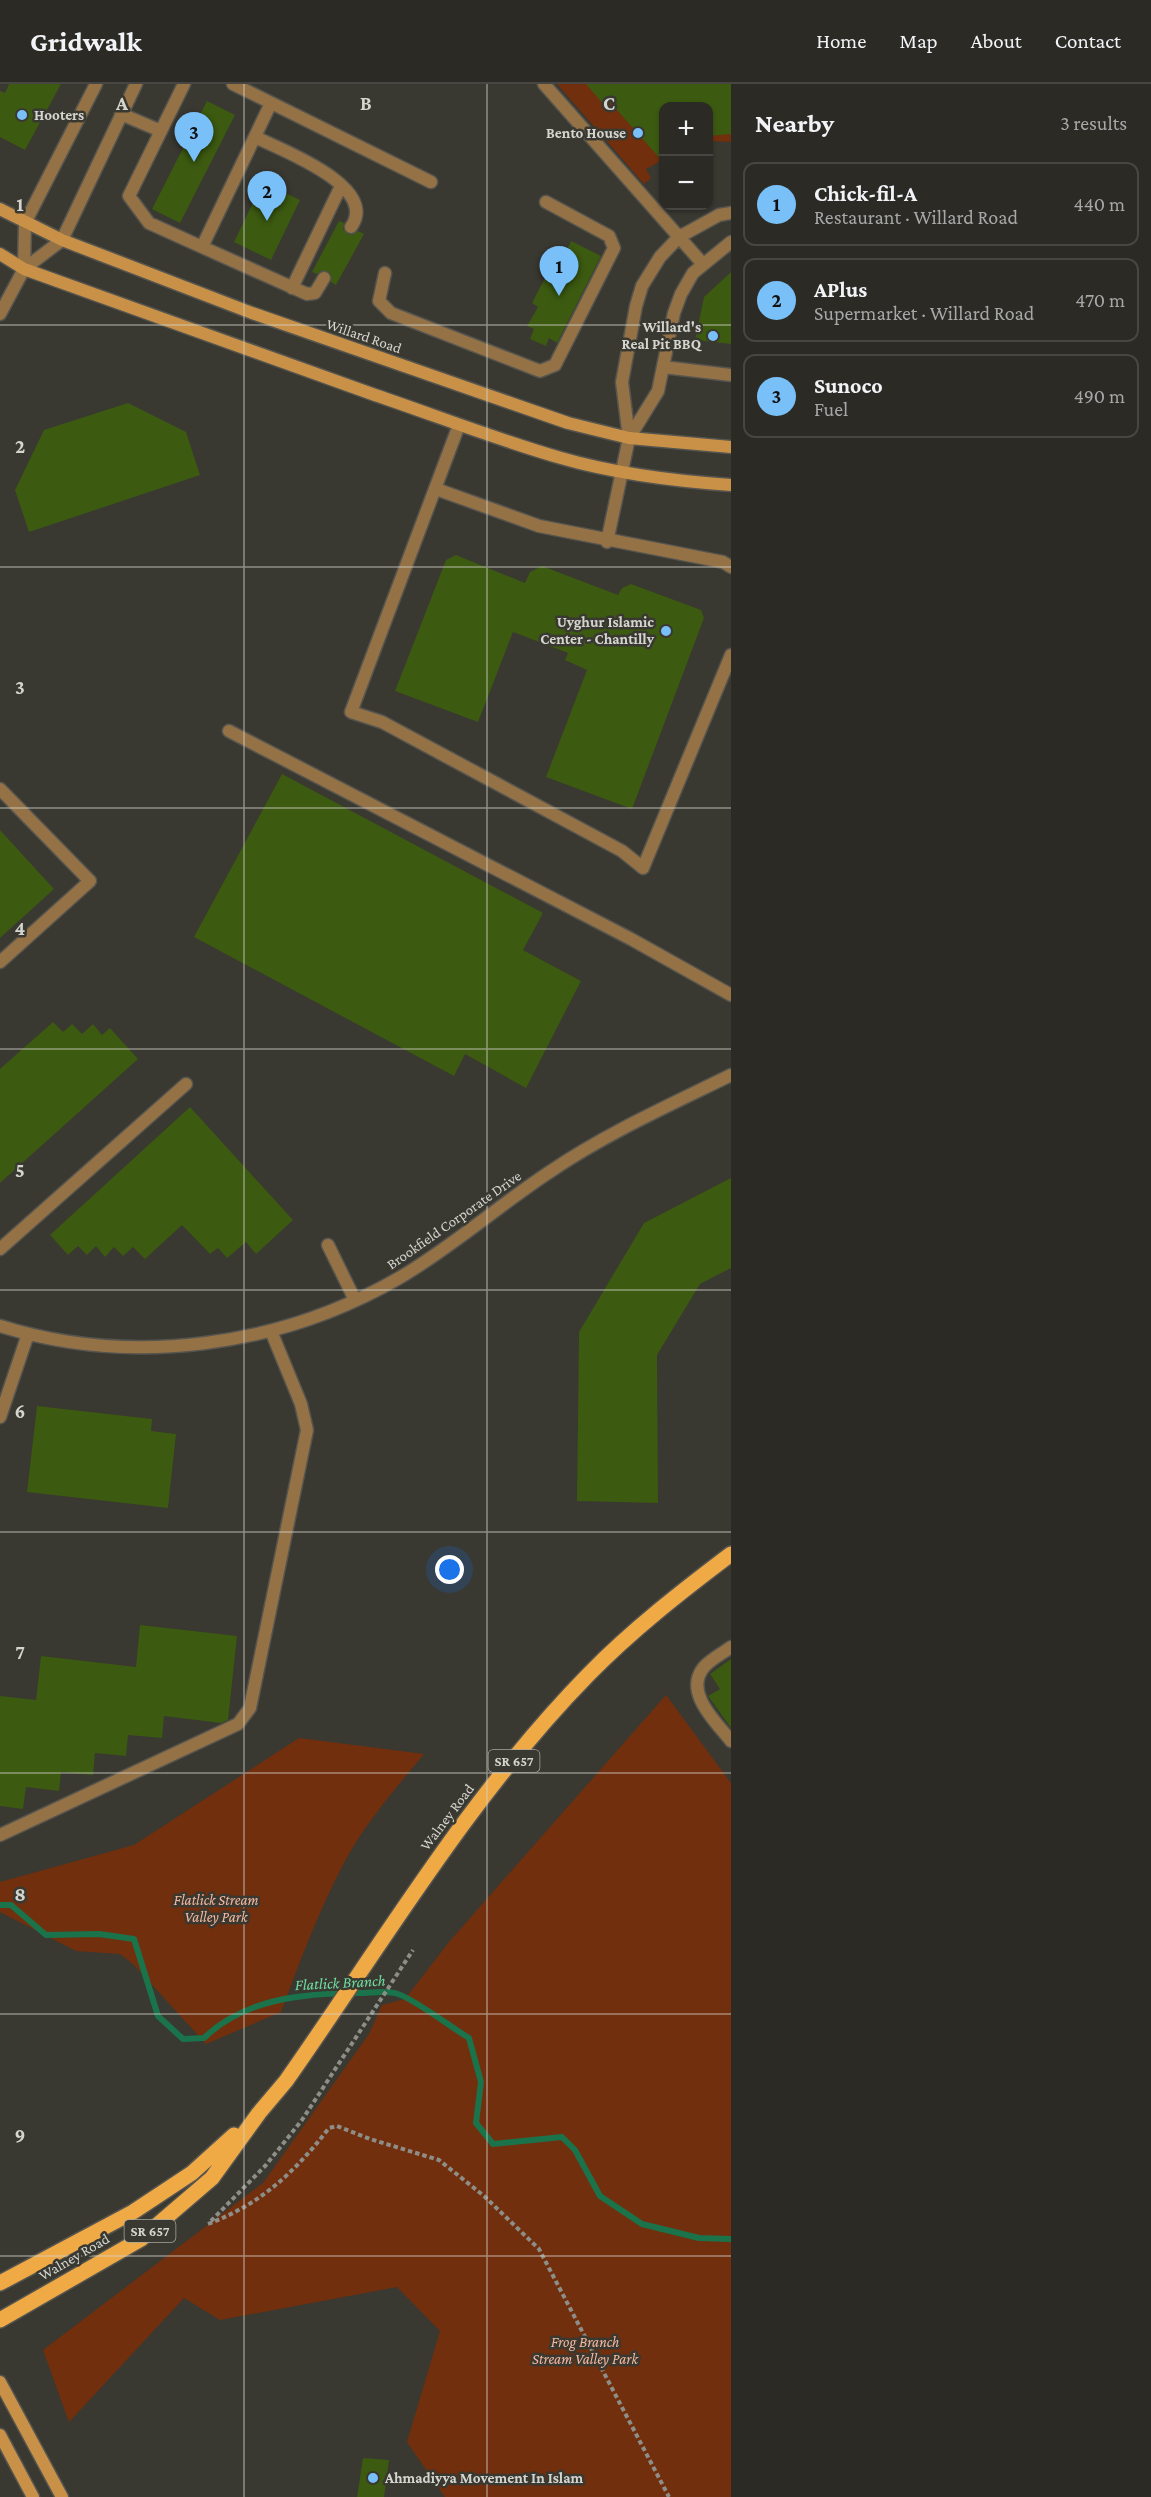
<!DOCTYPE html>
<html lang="en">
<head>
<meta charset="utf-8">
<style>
	body { margin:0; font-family:"Crimson Pro",serif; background:#33322d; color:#f1f3f6 }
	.controls { position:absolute; right:18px; top:18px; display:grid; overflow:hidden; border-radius:12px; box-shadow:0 2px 4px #0004 }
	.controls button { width:54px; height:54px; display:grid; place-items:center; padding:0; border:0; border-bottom:2px solid #474642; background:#2b2a25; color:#f1f3f6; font:30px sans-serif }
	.you { position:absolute; left:450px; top:1486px; width:21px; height:21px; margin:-15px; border:4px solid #fff; border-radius:50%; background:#1a73e8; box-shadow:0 0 0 9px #1a73e833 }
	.badge { display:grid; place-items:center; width:39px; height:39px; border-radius:50%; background:#79bff8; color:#111; font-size:20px; font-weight:700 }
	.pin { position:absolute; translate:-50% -50px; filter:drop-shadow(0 2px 3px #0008) }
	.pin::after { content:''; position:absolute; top:32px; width:21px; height:18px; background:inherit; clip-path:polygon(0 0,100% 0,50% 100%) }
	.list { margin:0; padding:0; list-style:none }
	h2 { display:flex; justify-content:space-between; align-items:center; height:78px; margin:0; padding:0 24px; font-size:26px }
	h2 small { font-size:20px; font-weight:400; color:#a6a7a7 }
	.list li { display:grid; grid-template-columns:39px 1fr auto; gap:18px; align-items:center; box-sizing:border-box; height:84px; margin:0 12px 12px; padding:0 12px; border:2px solid #474642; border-radius:12px }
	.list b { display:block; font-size:22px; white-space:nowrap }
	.list p { margin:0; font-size:20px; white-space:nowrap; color:#a6a7a7 }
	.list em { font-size:20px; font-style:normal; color:#a6a7a7 }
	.map { position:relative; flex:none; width:731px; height:2413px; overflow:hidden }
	header { display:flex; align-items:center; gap:36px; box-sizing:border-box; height:84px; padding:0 30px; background:#2b2a25; border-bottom:2px solid #474642 }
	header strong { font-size:28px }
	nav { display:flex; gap:33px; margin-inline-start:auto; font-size:21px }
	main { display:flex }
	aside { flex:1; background:#2b2a25 }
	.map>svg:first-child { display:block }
	.green { fill:#722f0d }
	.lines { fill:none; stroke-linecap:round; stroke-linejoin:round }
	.stream { stroke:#1a734a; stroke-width:6 }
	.building { fill:#3c5a10 }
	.service-casing { stroke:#55544e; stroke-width:15 }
	.minor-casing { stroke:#55544e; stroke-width:15 }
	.secondary-casing { stroke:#55544e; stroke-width:15 }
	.primary-casing { stroke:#55544e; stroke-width:18 }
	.path { stroke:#8e8e88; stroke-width:4; stroke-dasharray:4.5 3; stroke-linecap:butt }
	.service { stroke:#947246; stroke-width:12 }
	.minor { stroke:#947246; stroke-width:12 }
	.secondary { stroke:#c89147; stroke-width:12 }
	.primary { stroke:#efa945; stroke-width:15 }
	.grid { fill:none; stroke:#d5d5d0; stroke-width:1.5; stroke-opacity:0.55 }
	.poi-dot { fill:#79bff8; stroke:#393831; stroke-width:2 }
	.labels { text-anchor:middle; stroke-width:5; stroke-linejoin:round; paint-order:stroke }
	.shield { fill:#393831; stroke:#a6a6a0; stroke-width:1.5 }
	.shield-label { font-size:14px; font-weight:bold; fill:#d5d5d0 }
	.poi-label { font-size:15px; font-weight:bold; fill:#d5d5d0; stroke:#393831; text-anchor:end }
	.street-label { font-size:15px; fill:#d5d5d0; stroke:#393831 }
	.park-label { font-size:15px; font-style:italic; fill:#f6b89f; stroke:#393831 }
	.water-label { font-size:16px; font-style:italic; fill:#6edea3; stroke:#393831 }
	.grid-label { font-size:20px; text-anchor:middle; font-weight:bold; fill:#d5d5d0; stroke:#393831; stroke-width:5; stroke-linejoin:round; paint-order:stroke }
</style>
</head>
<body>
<header>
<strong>Gridwalk</strong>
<nav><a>Home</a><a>Map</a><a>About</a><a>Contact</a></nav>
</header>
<main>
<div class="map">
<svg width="731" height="2413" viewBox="0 0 731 2413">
	<rect width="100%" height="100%" fill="#393831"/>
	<path class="green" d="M557,0H731V58L709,57L708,22H664L663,76L646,85L651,94L644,100Z
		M666,1611L731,1699V2413H445L407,2358L440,2247L397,2203L220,2236L184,2214L69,2338L43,2266L263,2099L369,1950L382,1921L405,1915L449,1858Z
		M299,1654L424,1670C396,1704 366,1738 345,1777C319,1826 300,1877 281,1928L206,1960L133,1880L120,1870L76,1867L0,1828V1798L134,1761Z"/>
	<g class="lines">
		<path class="stream" d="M0,1821H11L46,1851L99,1850L134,1855L158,1932L183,1955L204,1954C245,1914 306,1909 360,1909C371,1909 387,1906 398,1910C414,1915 451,1943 469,1954L481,1998L476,2039L493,2060L562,2053L575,2066L600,2112L642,2140L699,2154L731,2155"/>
	</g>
	<path class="building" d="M9,0H61L25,66L0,53V7L5,9Z
		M586,0H731V50L708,52V22H663V78L609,17L604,21Z
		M207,17L235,31L180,139L152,125Z
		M263,98L300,116L271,176L234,158Z
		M339,137L344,139L343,145L348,150L353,151L358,147L364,150L336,201L331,198V191L328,187H321L317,190L312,188Z
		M571,157L601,172L557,259L549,254L546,262L530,255L534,245L527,242L538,223L532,219L560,165L566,168Z
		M731,188V260L695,256L704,213Z
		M128,319L186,348L200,391L29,448L15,406L44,346Z
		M456,471L525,499L530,488L542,482L618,511L622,504L631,500L701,526L704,534L632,725L546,693L587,586L565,576L568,569L513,548L478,638L395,607L446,476Z
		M282,690L543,829L523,866L581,897L526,1004L465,970L454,992L194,853Z
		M0,746L54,805L0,854Z
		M53,938L63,948L72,940L82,950L93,940L102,951L110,944L138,975L0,1099V985Z
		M190,1023L293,1136L256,1170L246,1158L227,1174L218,1164L210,1170L182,1141L145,1175L133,1163L123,1172L114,1163L105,1173L96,1162L87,1171L78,1162L68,1171L50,1151Z
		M731,1094V1184L700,1200L657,1271L658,1419L577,1417L579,1248L644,1139Z
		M37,1322L152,1335L151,1347L176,1350L168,1424L27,1408Z
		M140,1541L237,1552L228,1636L221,1639L164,1632L162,1654L128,1651L126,1672L95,1669L93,1691L61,1688L59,1707L26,1703L23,1725L0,1722V1612L36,1616L41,1572L136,1583Z
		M731,1575V1644L708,1612L720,1605L710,1590Z
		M363,2374L389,2376L384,2413H357Z"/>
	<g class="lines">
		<defs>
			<path id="service" d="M184,0L129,112L149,139L202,163L271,19
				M233,0L431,98
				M544,0L702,179
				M121,30L161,47
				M255,53C282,66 380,103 351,143
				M202,163L307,210L315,209L324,194
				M385,189L379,217L391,229L540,287L555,281L614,164L609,152L546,118
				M292,204L341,102
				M663,283L731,291
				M459,341L351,628L382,638L622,767L643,784L731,571
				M629,354L658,307L674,229L681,210L693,189L731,158
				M436,405L539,442L723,478L731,483
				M607,458L629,354L622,298L636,222L642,202L660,173L679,153L719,131L731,129
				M229,647L631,855L731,911
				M0,705L90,797L0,878
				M328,1161L355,1216
				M0,1165L186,1000
				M0,1333L28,1250
				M731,1563C723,1569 711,1575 704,1583C683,1608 716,1638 731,1657
				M0,1751L238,1640L250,1624L307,1346L301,1320L271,1247"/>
			<path id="minor" d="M24,185L25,139L96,0
				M0,230L24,185L62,156L136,0
				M0,1242C131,1283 280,1263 399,1194C452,1163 499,1121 551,1087C607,1049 670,1021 731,991"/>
			<path id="secondary" d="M0,125L62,156L252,229L568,339L629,354L731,363
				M0,170L24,185C141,228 258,270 375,311C437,332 498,356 561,374C616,390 674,397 731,401
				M0,2298L62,2413
				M0,2351L33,2413"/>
			<path id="primary" d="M0,2199L133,2128L192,2089L234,2051
				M0,2236L141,2155L212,2094L259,2029L286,1997C383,1859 470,1711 589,1590C632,1546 682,1507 731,1470"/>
		</defs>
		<use href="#service" class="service-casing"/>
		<use href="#minor" class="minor-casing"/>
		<use href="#secondary" class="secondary-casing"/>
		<use href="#primary" class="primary-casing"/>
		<path class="path" d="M211,2137L266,2081L302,2036L413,1866
			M208,2140C261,2120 295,2088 329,2044L337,2042L370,2055L439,2076L484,2112L539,2165L669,2413"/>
		<use href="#service" class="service"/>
		<use href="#minor" class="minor"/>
		<use href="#secondary" class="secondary"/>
		<use href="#primary" class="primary"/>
	</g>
	<path class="grid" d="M244,0V2413M487,0V2413M0,241H731M0,483H731M0,724H731M0,965H731M0,1206H731M0,1448H731M0,1689H731M0,1930H731M0,2172H731"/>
	<g class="poi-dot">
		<circle cx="22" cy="31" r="6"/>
		<circle cx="638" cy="49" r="6"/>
		<circle cx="713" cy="252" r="6"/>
		<circle cx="666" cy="547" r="6"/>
		<circle cx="373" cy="2394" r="6"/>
	</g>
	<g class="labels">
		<g class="shield">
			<rect x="488.5" y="1666" width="51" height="22" rx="4.5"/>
			<rect x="124.5" y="2136" width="51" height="22" rx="4.5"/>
		</g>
		<g class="shield-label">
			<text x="514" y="1682">SR 657</text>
			<text x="150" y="2152">SR 657</text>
		</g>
		<g class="poi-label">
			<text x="34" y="36" text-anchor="start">Hooters</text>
			<text x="626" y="54">Bento House</text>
			<text x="701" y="248">Willard's<tspan x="701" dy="17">Real Pit BBQ</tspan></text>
			<text x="654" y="543">Uyghur Islamic<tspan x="654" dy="17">Center - Chantilly</tspan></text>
			<text x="385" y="2399" text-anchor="start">Ahmadiyya Movement In Islam</text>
		</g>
		<g class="street-label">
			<text transform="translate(364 252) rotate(19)" y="5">Willard Road</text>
			<text transform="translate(454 1136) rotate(-35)" y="5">Brookfield Corporate Drive</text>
			<text transform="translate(447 1733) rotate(-53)" y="5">Walney Road</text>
			<text transform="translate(74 2173) rotate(-30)" y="5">Walney Road</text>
		</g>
		<g class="park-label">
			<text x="216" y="1821">Flatlick Stream<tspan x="216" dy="17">Valley Park</tspan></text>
			<text x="585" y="2263">Frog Branch<tspan x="585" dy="17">Stream Valley Park</tspan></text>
		</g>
		<g class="water-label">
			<text transform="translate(340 1898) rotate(-3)" y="6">Flatlick Branch</text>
		</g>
	</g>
	<g class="grid-label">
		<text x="122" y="26">A</text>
		<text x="366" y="26">B</text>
		<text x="609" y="26">C</text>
		<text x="20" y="127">1</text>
		<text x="20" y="369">2</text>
		<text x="20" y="610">3</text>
		<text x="20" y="851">4</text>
		<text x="20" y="1093">5</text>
		<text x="20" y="1334">6</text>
		<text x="20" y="1575">7</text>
		<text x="20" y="1817">8</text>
		<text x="20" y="2058">9</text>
	</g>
</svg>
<div class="controls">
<button>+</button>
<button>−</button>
</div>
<div class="you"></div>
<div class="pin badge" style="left:559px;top:212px">1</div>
<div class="pin badge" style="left:267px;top:137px">2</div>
<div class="pin badge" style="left:194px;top:78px">3</div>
</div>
<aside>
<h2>Nearby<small>3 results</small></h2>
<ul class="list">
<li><span class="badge">1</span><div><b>Chick-fil-A</b><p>Restaurant · Willard Road</p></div><em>440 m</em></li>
<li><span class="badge">2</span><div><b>APlus</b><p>Supermarket · Willard Road</p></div><em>470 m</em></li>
<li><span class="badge">3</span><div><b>Sunoco</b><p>Fuel</p></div><em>490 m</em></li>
</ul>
</aside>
</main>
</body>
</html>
